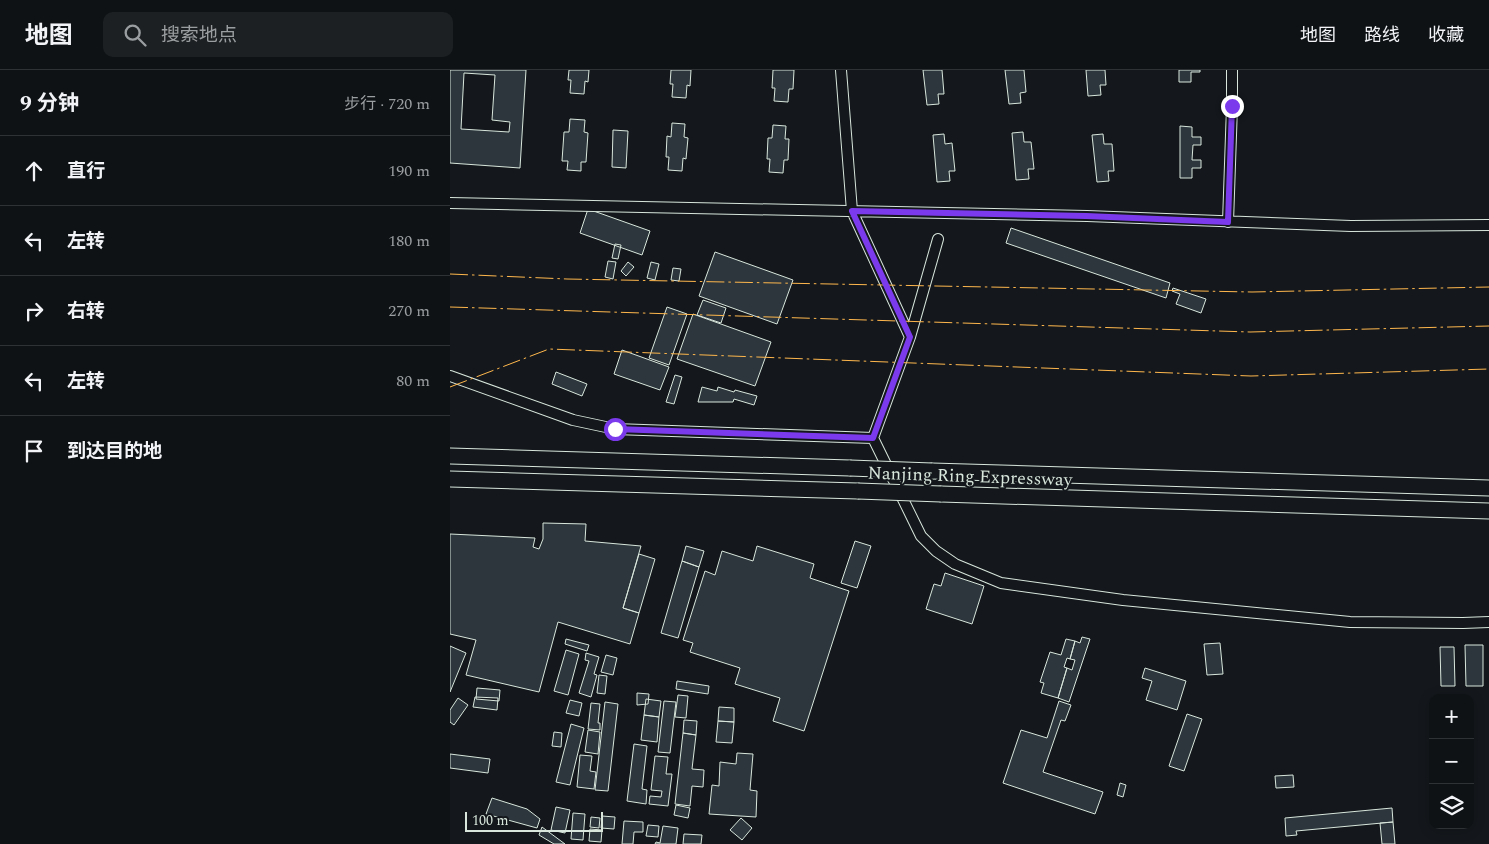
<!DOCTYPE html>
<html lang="zh">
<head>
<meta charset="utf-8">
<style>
	body { margin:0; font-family:Spectral,"Noto Sans SC",serif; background:#1d2022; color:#f1f3f6 }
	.controls { position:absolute; right:15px; bottom:15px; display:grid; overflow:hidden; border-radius:10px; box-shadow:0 2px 12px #0003 }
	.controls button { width:45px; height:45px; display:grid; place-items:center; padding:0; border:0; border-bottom:1px solid #2f3234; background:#0f1215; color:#f1f3f6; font:25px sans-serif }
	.scale { position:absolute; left:15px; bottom:12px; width:138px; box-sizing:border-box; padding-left:5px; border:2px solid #d8e6dc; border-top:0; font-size:14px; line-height:18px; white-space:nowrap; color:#d8e6dc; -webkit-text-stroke:4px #14181c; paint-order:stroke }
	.stop { position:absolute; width:15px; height:15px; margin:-11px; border:4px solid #7c3aed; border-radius:50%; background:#fff }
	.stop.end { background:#7c3aed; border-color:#fff; box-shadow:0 1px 5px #0008 }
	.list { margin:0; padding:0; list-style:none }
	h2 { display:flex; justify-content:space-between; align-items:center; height:65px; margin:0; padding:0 20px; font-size:21px }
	h2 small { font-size:16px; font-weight:400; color:#9b9ea0 }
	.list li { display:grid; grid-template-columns:32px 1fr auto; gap:15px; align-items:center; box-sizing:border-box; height:70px; padding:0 20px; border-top:1px solid #2f3234 }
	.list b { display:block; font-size:19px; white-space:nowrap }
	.list em { font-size:16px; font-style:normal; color:#9b9ea0 }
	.icon { flex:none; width:28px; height:28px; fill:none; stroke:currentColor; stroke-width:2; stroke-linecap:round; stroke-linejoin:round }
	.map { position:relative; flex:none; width:1039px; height:774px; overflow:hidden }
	header { display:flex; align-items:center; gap:30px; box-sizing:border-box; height:70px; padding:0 25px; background:#0f1215; border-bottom:1px solid #2f3234 }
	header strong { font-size:24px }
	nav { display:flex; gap:28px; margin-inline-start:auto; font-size:18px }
	.search { width:350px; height:45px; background:#1d2022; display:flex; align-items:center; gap:12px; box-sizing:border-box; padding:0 18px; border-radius:10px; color:#9b9ea0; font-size:19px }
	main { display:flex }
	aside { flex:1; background:#0f1215 }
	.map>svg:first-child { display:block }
	.building { fill:#2c363c; stroke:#d8e6dc; fill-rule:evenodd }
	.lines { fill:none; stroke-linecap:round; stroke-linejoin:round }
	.minor-casing { stroke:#d8e6dc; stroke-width:12 }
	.highway-casing { stroke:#d8e6dc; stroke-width:17 }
	.minor { stroke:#14181c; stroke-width:10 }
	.highway { stroke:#14181c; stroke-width:15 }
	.highway-bridge-casing { stroke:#d8e6dc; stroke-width:17; stroke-linecap:butt }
	.highway-bridge { stroke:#14181c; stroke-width:15 }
	.power { stroke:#ffb74d; stroke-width:1; stroke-dasharray:18 4 2.5 4; stroke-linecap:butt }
	.route { stroke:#7c3aed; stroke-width:6 }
	.labels { text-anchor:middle; stroke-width:4; stroke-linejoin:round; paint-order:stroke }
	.street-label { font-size:18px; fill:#d8e6dc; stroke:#14181c }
</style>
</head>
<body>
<header>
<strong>地图</strong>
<div class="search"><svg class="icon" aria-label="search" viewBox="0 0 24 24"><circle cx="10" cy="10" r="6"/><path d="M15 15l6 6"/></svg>搜索地点</div>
<nav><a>地图</a><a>路线</a><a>收藏</a></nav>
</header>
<main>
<aside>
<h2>9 分钟<small>步行 · 720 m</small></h2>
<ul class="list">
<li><svg class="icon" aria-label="ahead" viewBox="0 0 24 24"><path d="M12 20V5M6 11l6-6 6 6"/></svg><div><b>直行</b></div><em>190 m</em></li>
<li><svg class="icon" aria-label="left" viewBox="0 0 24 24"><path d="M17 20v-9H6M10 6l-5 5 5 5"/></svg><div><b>左转</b></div><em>180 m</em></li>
<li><svg class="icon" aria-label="right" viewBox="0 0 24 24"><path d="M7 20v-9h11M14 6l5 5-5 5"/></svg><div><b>右转</b></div><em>270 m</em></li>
<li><svg class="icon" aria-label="left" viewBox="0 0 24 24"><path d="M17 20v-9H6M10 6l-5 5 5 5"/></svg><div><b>左转</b></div><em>80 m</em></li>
<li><svg class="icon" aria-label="arrive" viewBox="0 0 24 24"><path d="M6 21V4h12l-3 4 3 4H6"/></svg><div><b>到达目的地</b></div></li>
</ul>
</aside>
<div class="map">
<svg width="1039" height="774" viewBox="0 0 1039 774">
	<rect width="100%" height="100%" fill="#14181c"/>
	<path class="building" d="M0,0H76L70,98L0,93ZM14,3L45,5L42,50L60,52L59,62L11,59Z
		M119,0H139L138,12L135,11L134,24L120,23L121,10H118Z
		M221,0H241L240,16L237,15L236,28L222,27L223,14H220Z
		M323,0H344L343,19H339L338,32L324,31L325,18H322Z
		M473,0H492L494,24H488L489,34L477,35Z
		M555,0H574L576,22L570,23L571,33L559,34Z
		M636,0H655L656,15H650L651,25L638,26Z
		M729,0H750V2H741V12H729Z
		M120,49L135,50L134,62L138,63L136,92H131V101L117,100L118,91H112L114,62H119Z
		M222,53L235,54L234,67L238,68L236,89L233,88L232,101L218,100L219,87H216L217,66L221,67Z
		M323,55L336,56L335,69H339L338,90H334L333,103L319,102L320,89H317L318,68H322Z
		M730,56L742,57V67H751V75H743L742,90H751V98H742V108H730Z
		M163,60L178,61L176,98L162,97Z
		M573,62L574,72H581L584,99H578L579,109L566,110L562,63Z
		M494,64L495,74L502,73L505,101H499L500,111L487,112L483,65Z
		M653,64L654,74H662L664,101H658L659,111L647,112L642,65Z
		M138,139L200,161L192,185L130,163Z
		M561,158L720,213L716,228L556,173Z
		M165,174L171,175L168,189L162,188Z
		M265,182L343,210L327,254L249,226Z
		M158,191L166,192L163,209L155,207Z
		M178,192L184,197L176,206L171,201Z
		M201,192L209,194L205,210L197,208Z
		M223,198L231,199L229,211L221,210Z
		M723,218L756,229L751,243L726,234L730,224L722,221Z
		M253,230L276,238L271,253L247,245Z
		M217,237L237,244L219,295L199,288Z
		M243,244L321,272L305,316L227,289Z
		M172,280L219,297L210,320L164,304Z
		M106,302L137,314L132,326L102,314Z
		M225,305L232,307L224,334L216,332Z
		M252,317L267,321L268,317L284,322L285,320L307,326L304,335L284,329L283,332H248Z
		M93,453L136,454L135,471L191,476L173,538L189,543L180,574L108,552L89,622L16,605L26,570L0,564V464L85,468L83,477L89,479L93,469Z
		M405,471L421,476L407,518L391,513Z
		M236,476L254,481L249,497L232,491Z
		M307,476L364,494L360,508L399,521L354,661L323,651L330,628L285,614L290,598L240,582L243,573L233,570L255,501L265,505L272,481L303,491Z
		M189,484L205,489L189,543L173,538Z
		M232,491L249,497L228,568L211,563Z
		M495,503L534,516L522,554L476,539L484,514L491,516Z
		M632,567L640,569L619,632L608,628L617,598L622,600L625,590L620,589L625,571L630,573Z
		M116,569L139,575L137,581L115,574Z
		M616,569L625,571L620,589L617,588L614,597L617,598L608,628L591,623L594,613L590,612L600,582L611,585Z
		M770,573L773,604L757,605L754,574Z
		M1015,575H1033V616H1016Z
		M0,576L16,583L0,622Z
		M990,577H1004L1005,616H991Z
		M116,580L129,584L118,625L104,621Z
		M136,583L149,587L144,604L147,605L141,627L129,623L139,591L135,590Z
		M156,585L167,588L163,605L151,602Z
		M695,598L736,611L727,640L696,630L702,611L692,608Z
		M149,605L157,606L155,624L147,623Z
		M227,611L259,616L258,624L226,619Z
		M27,618L50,620L49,631L26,629Z
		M187,623L199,624L198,634L187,635Z
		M228,625L238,626L236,648L225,647Z
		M25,627L48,628L47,640L23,637Z
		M8,628L18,635L4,655L0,652V640Z
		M196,629L211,631L209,647L194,645Z
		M120,630L132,633L129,646L116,643Z
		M214,631L226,632L220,683L208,682Z
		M609,631L621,635L615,651L611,650L593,702L653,722L645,744L553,713L571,660L597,668Z
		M155,632L168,634L158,721L145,720Z
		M141,633L150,634L148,653H150V660L138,659Z
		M269,637L284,638V652L268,651Z
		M737,644L752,649L734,701L719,696Z
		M194,645L209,647L207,672L191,670Z
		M234,650L247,651L246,665L233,663Z
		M268,651L284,652L282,673L266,672Z
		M121,654L134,658L120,715L106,712Z
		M138,660L150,662L148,684L135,682Z
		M104,662L112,663L111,677L102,676Z
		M233,663L246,665L242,699L254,700L253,717L242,716L240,736L225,734Z
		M184,674L197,676L192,719L197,720L196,734L177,731Z
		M287,683L303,684L300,720L307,721L306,747L259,744L262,715L269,716L270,692L286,694Z
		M0,684L40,689L38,703L0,698Z
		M130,685L142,686L140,701L146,702L144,719L127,717Z
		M205,686L218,687L216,704H222L218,736L199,734L200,726L211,727L212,721L201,720Z
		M843,705L844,717L826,718L825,706Z
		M670,713L676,715L673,727L667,725Z
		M42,728L77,739L90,749L87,758L36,744Z
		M226,735L240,738L238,748L224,745Z
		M106,737L120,740L115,763L101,760Z
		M942,738L943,752L846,761L847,765L836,766L835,748Z
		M123,743L135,744L133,770L121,769Z
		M152,746L165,747L164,759L151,758Z
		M141,747L150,748L149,758L140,757Z
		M291,748L302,758L292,770L280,760Z
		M174,751L193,752V762H184L183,774H172Z
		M943,752L945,774H932L930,753Z
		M198,755L209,756L208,767L196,766Z
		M213,756L228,758L226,774H205L206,772L210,773Z
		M92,757L115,774H104L89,765Z
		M140,759L152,760L151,772L139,771Z
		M234,764L252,765L251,774H233Z"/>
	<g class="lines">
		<defs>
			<path id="minor" d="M391,0L402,141L460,267
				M0,133L637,146L901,156L1039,155
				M778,152L782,36V0
				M0,306L123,350L165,359L423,368L460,267L488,169
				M423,368L471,466L486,481L505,494L551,513L673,530L900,552L1013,553L1039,552"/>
			<path id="highway" d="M0,386L400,398
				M482,401L1039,418
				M0,409L408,421
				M491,424L1039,441"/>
		</defs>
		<use href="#minor" class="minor-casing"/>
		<use href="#highway" class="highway-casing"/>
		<use href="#minor" class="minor"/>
		<use href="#highway" class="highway"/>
		<defs>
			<path id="highway-bridge" d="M400,398L482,401
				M408,421L491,424"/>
		</defs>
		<use href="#highway-bridge" class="highway-bridge-casing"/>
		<use href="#highway-bridge" class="highway-bridge"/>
		<path class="power" d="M0,204L117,209L802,222L1039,217
			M0,237L800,262L1039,256
			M0,317L99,279L801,306L1039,299"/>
	</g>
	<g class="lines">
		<path class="route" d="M165,359L423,368L460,267L402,141L636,146L778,152L782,36"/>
	</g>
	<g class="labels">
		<g class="street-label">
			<text transform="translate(520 406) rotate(2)" y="6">Nanjing Ring Expressway</text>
		</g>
	</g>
</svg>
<div class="controls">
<button>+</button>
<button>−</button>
<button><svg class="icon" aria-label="layers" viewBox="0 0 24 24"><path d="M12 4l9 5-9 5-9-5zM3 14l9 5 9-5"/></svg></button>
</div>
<div class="scale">100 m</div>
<div class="stop" style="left:165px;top:359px"></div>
<div class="stop end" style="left:782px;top:36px"></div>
</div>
</main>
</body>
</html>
